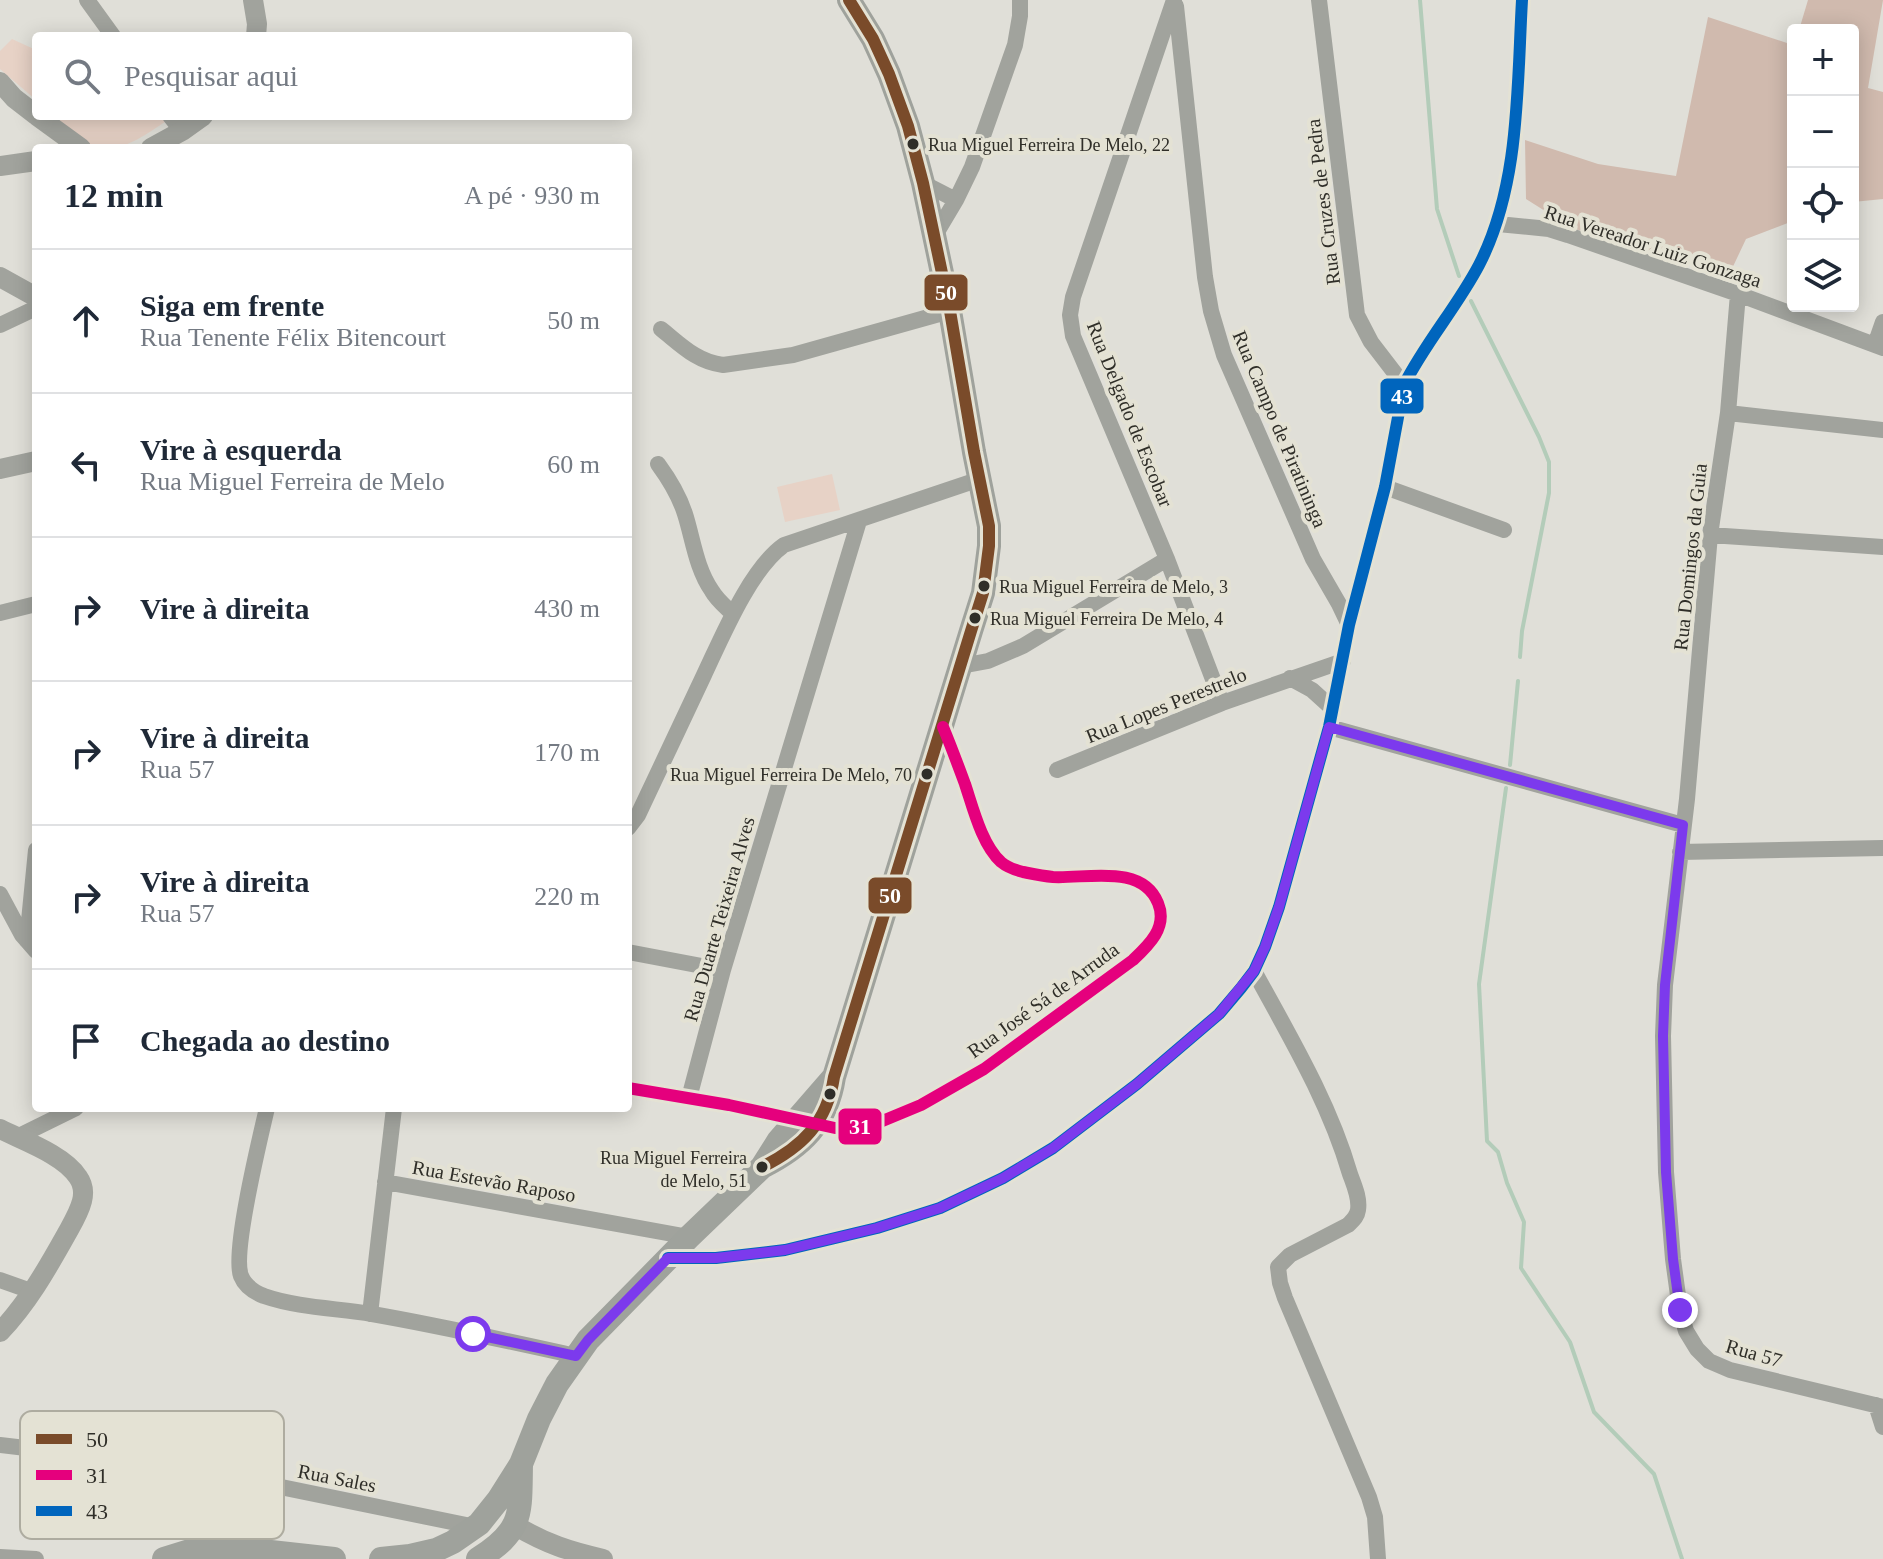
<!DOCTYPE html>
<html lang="pt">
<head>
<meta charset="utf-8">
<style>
	body { margin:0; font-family:"Times New Roman",serif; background:#f2f2f3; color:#1f2937 }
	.controls { position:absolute; right:24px; top:24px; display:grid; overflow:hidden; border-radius:8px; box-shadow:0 4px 20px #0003 }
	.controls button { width:72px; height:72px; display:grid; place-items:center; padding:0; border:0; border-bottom:2px solid #e0e1e3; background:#fff; color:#1f2937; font:40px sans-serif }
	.stop { position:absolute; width:24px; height:24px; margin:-18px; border:6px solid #7c3aed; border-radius:50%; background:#fff }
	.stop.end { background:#7c3aed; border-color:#fff; box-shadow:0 2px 8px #0008 }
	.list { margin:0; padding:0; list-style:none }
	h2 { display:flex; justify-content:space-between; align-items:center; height:104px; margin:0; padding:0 32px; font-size:34px }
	h2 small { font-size:26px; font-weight:400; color:#747a83 }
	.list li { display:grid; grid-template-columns:52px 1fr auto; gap:24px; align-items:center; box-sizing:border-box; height:144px; padding:0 32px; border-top:2px solid #e0e1e3 }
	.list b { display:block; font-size:30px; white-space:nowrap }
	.list p { margin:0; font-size:26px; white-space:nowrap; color:#747a83 }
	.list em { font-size:26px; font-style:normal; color:#747a83 }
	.icon { flex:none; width:44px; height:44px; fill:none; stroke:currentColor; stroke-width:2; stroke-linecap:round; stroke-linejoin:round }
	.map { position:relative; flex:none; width:1883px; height:1559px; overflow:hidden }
	.search { position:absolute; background:#fff; box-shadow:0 4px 20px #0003; left:32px; top:32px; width:600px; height:88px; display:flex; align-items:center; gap:20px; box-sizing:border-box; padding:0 28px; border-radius:8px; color:#747a83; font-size:30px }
	.panel { position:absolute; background:#fff; box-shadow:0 4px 20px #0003; left:32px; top:144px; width:600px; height:968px; border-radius:8px }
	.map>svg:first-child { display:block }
	.green { fill:#e7d2c6 }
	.forest { fill:#d0baae }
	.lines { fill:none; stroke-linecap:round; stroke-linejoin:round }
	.stream { stroke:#b3ccb9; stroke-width:4 }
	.minor { stroke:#a1a39d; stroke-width:16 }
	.tertiary { stroke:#a1a39d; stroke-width:20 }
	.secondary { stroke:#9fa29c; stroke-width:24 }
	.bus-1-casing { stroke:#e4e2d4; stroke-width:18 }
	.bus-2-casing { stroke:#e4e2d4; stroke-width:18 }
	.bus-3-casing { stroke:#e4e2d4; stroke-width:18 }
	.bus-1 { stroke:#7a4b2a; stroke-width:12 }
	.bus-2 { stroke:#e5007d; stroke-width:12 }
	.bus-3 { stroke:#0065bd; stroke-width:12 }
	.route { stroke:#7c3aed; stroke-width:10 }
	.bus-dot { fill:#2f2e28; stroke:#e4e2d4; stroke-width:3 }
	.labels { text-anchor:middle; stroke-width:8; stroke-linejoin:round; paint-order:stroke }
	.bus-label { font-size:18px; fill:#2f2e28; stroke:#e4e2d4; text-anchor:start }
	.street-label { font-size:20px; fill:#2f2e28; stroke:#e4e2d4 }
	.key { fill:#e4e2d4; stroke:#aeaca0; stroke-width:2 }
	.key-label { font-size:22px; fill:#2f2e28 }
	.line-badge { stroke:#e4e2d4; stroke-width:3 }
	.badge-label { font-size:22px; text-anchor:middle; font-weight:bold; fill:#fff }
</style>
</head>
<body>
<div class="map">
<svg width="1883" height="1559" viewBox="0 0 1883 1559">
	<rect width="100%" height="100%" fill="#e0dfd8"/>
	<path class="green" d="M12,39L36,50V100L0,69V51Z
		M54,116H160L165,122C142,137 111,161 83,141C73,134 64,124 54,116Z
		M832,474L840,510L785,522L777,487Z"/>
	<path class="forest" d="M1808,0H1883L1868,88L1883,92V199L1853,202V30H1799Z
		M1708,17L1793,45V221L1746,239L1729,275L1572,228L1526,199L1525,140L1598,164L1676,176Z"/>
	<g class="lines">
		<path class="stream" d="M1420,0L1437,209L1459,276
			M1471,301L1539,437L1549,462V493L1522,631L1520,657
			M1510,765L1518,681
			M1506,788L1479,984L1487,1141L1498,1152L1507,1183L1524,1222L1521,1268L1570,1342L1594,1412L1654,1474L1682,1559"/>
		<path class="minor" d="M87,0L113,36
			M1174,0L1073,297L1070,315L1073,336L1167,559L1222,703
			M1319,0L1357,315L1371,342L1404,385
			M1176,6L1205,277L1211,311L1224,355L1313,559L1339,604L1349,625
			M170,116L182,131
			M923,183L956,200
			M1498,224L1549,229L1568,235L1738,294L1883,348
			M934,237L956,200L972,167L1015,45L1020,16V0
			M1738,294L1728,413L1710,535L1687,799L1665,985L1663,1036L1666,1172L1673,1259L1680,1310L1686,1331L1697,1349L1709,1361L1730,1370L1883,1407
			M0,325L36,308
			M661,329C681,345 697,362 723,365L793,355L950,311
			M1875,345L1883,322
			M1728,413L1883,430
			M658,464C669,479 679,495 685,514C693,539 696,568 712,591C717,600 726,607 733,614
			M1385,487L1504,530
			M1710,535L1883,547
			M0,613L36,604
			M961,666L988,661L1023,646L1167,559
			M1290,678L1312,690L1333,709
			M1329,727L1683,825
			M1057,770L1222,703L1343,661
			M628,828L638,815C660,768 682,722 704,675C722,637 750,569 784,545L980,479
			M1680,852L1883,848
			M0,894L22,935L36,951
			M27,941L36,850
			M628,952L723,970
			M1254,971C1290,1037 1329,1102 1350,1174C1354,1185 1360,1198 1358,1210C1357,1217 1353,1220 1348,1225L1290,1255L1278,1267L1280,1283L1285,1298L1369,1497L1375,1517L1378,1559
			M628,1088L729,1105L835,1128H854L880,1122L921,1105L984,1069L1133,960C1149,945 1168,927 1158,903C1142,863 1086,879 1053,877C1042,876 1033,874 1023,872C1015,870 1007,867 1001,862C982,845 973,808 965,784C958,765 951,746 943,727
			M689,1098L723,970L859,521
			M267,1108C260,1138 232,1253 241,1276C245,1286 254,1292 264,1296C299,1308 336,1308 372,1314C441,1326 508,1341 576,1356
			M17,1137L76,1108
			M385,1182L689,1237
			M668,1258H716L785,1250L877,1228L940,1208L1003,1178L1053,1148L1137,1084L1219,1014L1241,988L1254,971L1265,947L1279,907L1329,727L1349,625L1385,487L1404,385C1425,343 1457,307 1479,265C1520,186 1517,87 1522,0
			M0,1280L31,1291
			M370,1314L394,1108
			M1876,1405L1883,1427
			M0,1445L102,1457L232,1477L476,1527
			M0,1557L36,1559"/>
		<path class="tertiary" d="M253,0L257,24L256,36
			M0,82L14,98L36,115
			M37,116L81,148
			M151,148L182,131L203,116
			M0,166L36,161
			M0,277L36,297
			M0,469L36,461
			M0,1129C24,1141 64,1155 78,1177C83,1184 84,1193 82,1201C79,1213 72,1224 66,1235C47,1269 27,1304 0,1332
			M516,1526C547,1544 568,1551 603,1559"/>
		<path class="secondary" d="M762,1167C802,1147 827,1123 834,1077L971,631L983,593L989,546V526L974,452L950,311L923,183L908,126L889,74L873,39L849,0
			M164,1559L193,1550L225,1547L334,1559
			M381,1559L410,1556L436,1550L453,1542L479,1524L499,1499L521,1464L539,1419L557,1384L588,1340L689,1237L762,1167L779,1140L832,1079
			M478,1559C524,1530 520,1514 521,1464"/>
		<defs>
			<path id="bus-1" d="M762,1167C802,1147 827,1123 834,1077L971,631L983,593L989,546V526L974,452L950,311L923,183L908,126L889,74L873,39L849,0"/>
			<path id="bus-2" d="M628,1088L729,1105L835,1128H854L880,1122L921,1105L984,1069L1133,960C1149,945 1168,927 1158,903C1142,863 1086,879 1053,877C1042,876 1033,874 1023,872C1015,870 1007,867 1001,862C982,845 973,808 965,784C958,765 951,746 943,727"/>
			<path id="bus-3" d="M668,1258H716L785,1250L877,1228L940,1208L1003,1178L1053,1148L1137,1084L1219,1014L1241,988L1254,971L1265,947L1279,907L1329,727L1349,625L1385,487L1404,385C1425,343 1457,307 1479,265C1520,186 1517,87 1522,0"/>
		</defs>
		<use href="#bus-1" class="bus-1-casing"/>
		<use href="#bus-2" class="bus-2-casing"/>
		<use href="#bus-3" class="bus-3-casing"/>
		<use href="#bus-1" class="bus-1"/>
		<use href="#bus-2" class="bus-2"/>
		<use href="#bus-3" class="bus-3"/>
	</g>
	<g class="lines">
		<path class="route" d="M473,1334L576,1356L588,1340L668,1258H716L785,1250L877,1228L940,1208L1003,1178L1053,1148L1137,1084L1219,1014L1254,971L1265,947L1279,907L1329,727L1683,825L1665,985L1663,1036L1666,1172L1673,1259L1680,1310"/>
	</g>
	<g class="bus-dot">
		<circle cx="913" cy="144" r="7"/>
		<circle cx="984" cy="586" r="7"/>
		<circle cx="975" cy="618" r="7"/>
		<circle cx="927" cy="774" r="7"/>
		<circle cx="830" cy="1094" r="7"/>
		<circle cx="762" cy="1167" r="7"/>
	</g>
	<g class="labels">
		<g class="bus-label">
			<text x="928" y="151">Rua Miguel Ferreira De Melo, 22</text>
			<text x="999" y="593">Rua Miguel Ferreira de Melo, 3</text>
			<text x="990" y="625">Rua Miguel Ferreira De Melo, 4</text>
			<text x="912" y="781" text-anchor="end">Rua Miguel Ferreira De Melo, 70</text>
			<text x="747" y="1164" text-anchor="end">Rua Miguel Ferreira<tspan x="747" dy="23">de Melo, 51</tspan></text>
		</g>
		<g class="street-label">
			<text transform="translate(1323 202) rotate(-97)" y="7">Rua Cruzes de Pedra</text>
			<text transform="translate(1653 246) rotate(18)" y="7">Rua Vereador Luiz Gonzaga</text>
			<text transform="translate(1130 414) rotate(68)" y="7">Rua Delgado de Escobar</text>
			<text transform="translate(1280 429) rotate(67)" y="7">Rua Campo de Piratininga</text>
			<text transform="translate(1690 557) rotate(-84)" y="7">Rua Domingos da Guia</text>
			<text transform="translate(1166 705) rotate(-22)" y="7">Rua Lopes Perestrelo</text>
			<text transform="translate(719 919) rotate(-74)" y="7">Rua Duarte Teixeira Alves</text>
			<text transform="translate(1043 1000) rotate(-36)" y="7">Rua José Sá de Arruda</text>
			<text transform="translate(494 1181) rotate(10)" y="7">Rua Estevão Raposo</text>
			<text transform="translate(1754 1353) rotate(16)" y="7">Rua 57</text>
			<text transform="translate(337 1478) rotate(11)" y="7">Rua Sales</text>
		</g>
	</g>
	<rect x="20" y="1411" width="264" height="128" rx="12" class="key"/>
	<rect x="36" y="1434" width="36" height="10" fill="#7a4b2a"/>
	<rect x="36" y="1470" width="36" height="10" fill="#e5007d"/>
	<rect x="36" y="1506" width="36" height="10" fill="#0065bd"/>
	<g class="key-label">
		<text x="86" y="1447">50</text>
		<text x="86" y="1483">31</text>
		<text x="86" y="1519">43</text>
	</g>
	<g class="line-badge">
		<rect x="923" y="273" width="46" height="39" rx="8" fill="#7a4b2a"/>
		<rect x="1379" y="377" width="46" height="38" rx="8" fill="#0065bd"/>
		<rect x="867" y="876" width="46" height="39" rx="8" fill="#7a4b2a"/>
		<rect x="837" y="1107" width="46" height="39" rx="8" fill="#e5007d"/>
	</g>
	<g class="badge-label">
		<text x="946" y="300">50</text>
		<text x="1402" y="404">43</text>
		<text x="890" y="903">50</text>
		<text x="860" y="1134">31</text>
	</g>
</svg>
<div class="controls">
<button>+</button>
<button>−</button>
<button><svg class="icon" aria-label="locate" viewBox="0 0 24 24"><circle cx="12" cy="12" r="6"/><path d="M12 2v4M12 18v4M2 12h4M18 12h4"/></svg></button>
<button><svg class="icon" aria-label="layers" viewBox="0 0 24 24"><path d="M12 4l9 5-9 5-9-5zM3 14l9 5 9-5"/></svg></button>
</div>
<div class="stop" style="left:473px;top:1334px"></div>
<div class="stop end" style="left:1680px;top:1310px"></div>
<div class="search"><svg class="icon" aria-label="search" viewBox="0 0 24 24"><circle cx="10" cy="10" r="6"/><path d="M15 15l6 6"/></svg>Pesquisar aqui</div>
<section class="panel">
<h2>12 min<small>A pé · 930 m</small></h2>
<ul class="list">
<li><svg class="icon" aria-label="ahead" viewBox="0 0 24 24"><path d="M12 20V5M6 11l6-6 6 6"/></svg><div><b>Siga em frente</b><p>Rua Tenente Félix Bitencourt</p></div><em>50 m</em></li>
<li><svg class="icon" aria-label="left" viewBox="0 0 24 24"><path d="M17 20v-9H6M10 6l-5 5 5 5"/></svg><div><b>Vire à esquerda</b><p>Rua Miguel Ferreira de Melo</p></div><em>60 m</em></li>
<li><svg class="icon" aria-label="right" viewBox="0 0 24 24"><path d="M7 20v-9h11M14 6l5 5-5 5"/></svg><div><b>Vire à direita</b></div><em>430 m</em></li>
<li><svg class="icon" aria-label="right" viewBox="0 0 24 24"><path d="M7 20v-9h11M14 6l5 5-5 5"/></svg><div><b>Vire à direita</b><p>Rua 57</p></div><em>170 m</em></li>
<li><svg class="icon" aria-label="right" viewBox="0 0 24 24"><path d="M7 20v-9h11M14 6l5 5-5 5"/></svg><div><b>Vire à direita</b><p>Rua 57</p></div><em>220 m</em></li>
<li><svg class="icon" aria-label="arrive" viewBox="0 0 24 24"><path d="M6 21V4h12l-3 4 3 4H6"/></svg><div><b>Chegada ao destino</b></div></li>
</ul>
</section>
</div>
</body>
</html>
